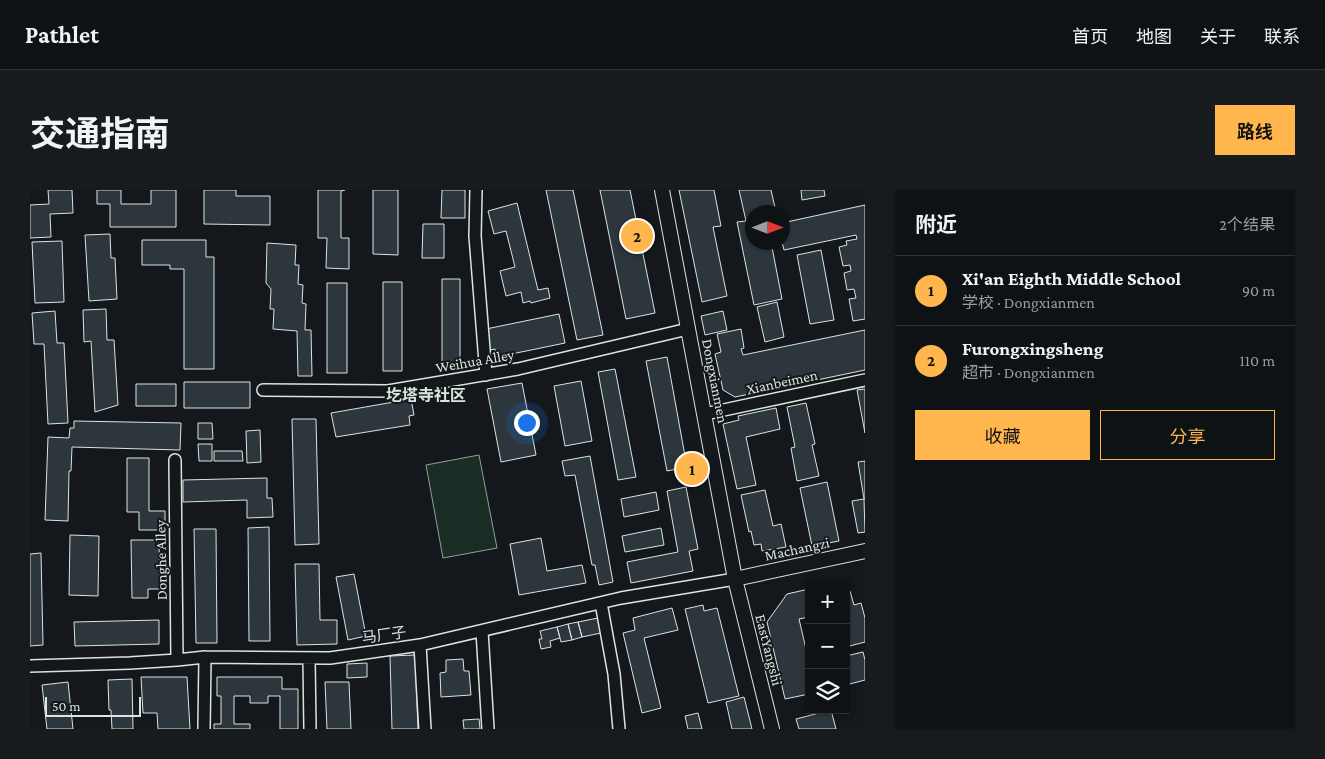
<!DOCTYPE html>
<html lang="zh">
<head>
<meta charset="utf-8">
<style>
	body { margin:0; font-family:"Crimson Pro","Noto Sans SC",serif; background:#181b1e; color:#f1f3f6 }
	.controls { position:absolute; right:15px; bottom:15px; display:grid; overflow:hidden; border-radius:0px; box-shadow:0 1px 4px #0004 }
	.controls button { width:45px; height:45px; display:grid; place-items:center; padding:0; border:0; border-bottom:1px solid #2f3234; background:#0f1215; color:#f1f3f6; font:25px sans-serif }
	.compass { position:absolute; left:715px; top:15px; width:45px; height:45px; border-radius:50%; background:#0f1215; box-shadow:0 1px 4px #0004; rotate:90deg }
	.scale { position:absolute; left:15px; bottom:12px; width:96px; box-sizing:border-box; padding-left:5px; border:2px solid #d8e6dc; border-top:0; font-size:14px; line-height:18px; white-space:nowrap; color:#d8e6dc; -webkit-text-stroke:4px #14181c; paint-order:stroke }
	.you { position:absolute; left:496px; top:232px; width:18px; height:18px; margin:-12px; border:4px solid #fff; border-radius:50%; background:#1a73e8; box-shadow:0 0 0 8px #1a73e833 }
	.badge { display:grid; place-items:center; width:32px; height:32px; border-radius:50%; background:#ffb74d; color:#111; font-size:16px; font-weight:700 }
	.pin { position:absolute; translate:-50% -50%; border:2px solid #fff; box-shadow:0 1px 5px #0006 }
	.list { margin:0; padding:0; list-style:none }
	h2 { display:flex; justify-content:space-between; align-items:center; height:65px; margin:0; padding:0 20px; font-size:21px }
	h2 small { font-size:16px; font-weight:400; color:#9b9ea0 }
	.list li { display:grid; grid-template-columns:32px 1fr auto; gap:15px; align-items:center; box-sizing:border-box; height:70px; padding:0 20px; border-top:1px solid #2f3234 }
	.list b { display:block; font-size:19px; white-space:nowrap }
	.list p { margin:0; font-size:16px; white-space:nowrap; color:#9b9ea0 }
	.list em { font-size:16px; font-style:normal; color:#9b9ea0 }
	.actions { display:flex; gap:10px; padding:15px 20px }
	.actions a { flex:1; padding:11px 0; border:1px solid #ffb74d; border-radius:0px; text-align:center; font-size:18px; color:#ffb74d }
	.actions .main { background:#ffb74d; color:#111 }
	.icon { flex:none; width:28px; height:28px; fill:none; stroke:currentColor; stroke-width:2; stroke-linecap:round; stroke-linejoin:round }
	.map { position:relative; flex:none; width:835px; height:539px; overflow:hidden; border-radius:0px }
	header { display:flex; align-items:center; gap:30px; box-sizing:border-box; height:70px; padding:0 25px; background:#0f1215; border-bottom:1px solid #2f3234 }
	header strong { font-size:24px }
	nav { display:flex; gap:28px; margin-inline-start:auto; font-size:18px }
	.intro { display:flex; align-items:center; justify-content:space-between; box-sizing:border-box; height:120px; padding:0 30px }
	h1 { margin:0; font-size:35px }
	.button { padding:12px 22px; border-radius:0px; background:#ffb74d; color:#111; font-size:18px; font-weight:700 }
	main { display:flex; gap:30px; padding:0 30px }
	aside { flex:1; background:#0f1215; border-radius:0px; box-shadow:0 1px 4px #0004 }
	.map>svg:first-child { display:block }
	.pitch { fill:#1a2d24; stroke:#939e99 }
	.building { fill:#2c363c; stroke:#d8e6dc }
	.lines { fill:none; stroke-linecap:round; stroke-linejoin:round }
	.minor-casing { stroke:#d8e6dc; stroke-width:14 }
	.tertiary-casing { stroke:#d8e6dc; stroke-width:16 }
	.minor { stroke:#14181c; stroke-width:11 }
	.tertiary { stroke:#14181c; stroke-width:14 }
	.labels { text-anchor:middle; stroke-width:4; stroke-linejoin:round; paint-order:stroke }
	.street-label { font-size:15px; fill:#d8e6dc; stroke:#14181c }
	.neighbourhood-label { font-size:16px; font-weight:bold; fill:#d8e6dc; stroke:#14181c }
</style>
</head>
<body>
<header>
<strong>Pathlet</strong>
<nav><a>首页</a><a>地图</a><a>关于</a><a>联系</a></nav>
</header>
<div class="intro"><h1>交通指南</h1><a class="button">路线</a></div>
<main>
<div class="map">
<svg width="835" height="539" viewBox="0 0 835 539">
	<rect width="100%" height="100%" fill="#14181c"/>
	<path class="pitch" d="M449,265L467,358L413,368L396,275Z"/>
	<path class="building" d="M18,0H42L43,23L20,24L21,47L0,48V15L19,14Z
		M67,0H91V14H121V0H146V37H80V14H67Z
		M174,0H206V6H240V35L174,34Z
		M288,0H315L311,1V48H319V79L296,78L297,48H288Z
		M343,0H368V65L343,64Z
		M412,0H435V28H411Z
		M516,0H543L573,145L547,150Z
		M570,0H600L625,123L596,129Z
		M649,0H684L691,36L683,37L697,106L672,112Z
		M709,0H741L746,22H722V52H741L752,109L724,115L707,32L716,31Z
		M771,0H794L795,6L772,10Z
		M487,13L508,100L518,98L520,108L501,113L500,111L493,113L491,102L476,106L470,81L485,77L476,41L464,44L458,21Z
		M835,15V129L823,131L819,109L826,108L824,99L817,100L814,83L821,81L820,75L813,76L809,57L817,55L816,51L827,49L826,45L754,60L752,52V33Z
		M393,34H414V68H392Z
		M80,44L81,68H85L87,109L59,111L55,45Z
		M112,50H176V67H184V179H154V79H140V75H112Z
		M32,51L34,112L5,113L2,52Z
		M237,53L266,55L265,75H269L268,94L273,95L272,113L276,114L275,140H281L282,186H268L267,141L243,139L244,119H240L241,99L236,93Z
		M791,60L804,130L780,134L767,65Z
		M412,89H430V173H412Z
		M353,92H372V181H353Z
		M297,93H317V183H297Z
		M747,112L754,147L735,152L727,117Z
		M76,119L77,150H84L88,215L65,222L61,151L54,152L53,120Z
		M25,121L27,153H34L38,233L18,234L14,154H4L2,123Z
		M693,121L697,140L675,145L671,126Z
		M529,124L535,153L467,167L465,159L460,160L456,139Z
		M711,139L714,158L711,159L713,165L835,140V180L705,207L693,200L685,164L691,162L687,144Z
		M637,167L657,277L637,281L616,171Z
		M585,179L606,287L588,290L568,182Z
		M551,191L562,251L535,256L524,196Z
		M154,192H220V218H154Z
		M492,193L506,265L471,272L457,199Z
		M106,194H146V216H106Z
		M835,199V243L827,200Z
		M381,209L384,225L379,226L380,235L306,247L301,223Z
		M776,213L785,254L782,255L789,286L767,291L761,258L765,257L757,217Z
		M746,218L750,239L716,247L726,295L707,299L693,234L709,230L708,226Z
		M262,229H286L289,354L265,355Z
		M44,231L151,233L150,260L42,257L41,281H39L38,331L15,330L18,247L39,248L40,238H44Z
		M168,233H182L183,249H168Z
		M230,240L231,272L217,273L216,241Z
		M168,254H182V271H169Z
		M184,261H212L213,271H184Z
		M560,266L583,392L569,395L565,375H562L545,285L535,286L532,271Z
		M97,268H119V321H135V340H109V322H97Z
		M835,271V309H834L828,272Z
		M237,288V308H242L243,327L217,328V310L153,312V290Z
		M797,292L809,351L782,356L770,298Z
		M656,297L668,359L659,361L663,381L601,393L597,372L648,362L637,301Z
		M735,300L743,336L751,334L756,357L732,361L731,354L724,355L721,341L719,342L711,305Z
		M626,302L629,320L594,327L591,309Z
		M834,309L835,342L828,343L822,311Z
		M239,337L240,451H219L218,338Z
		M631,338L634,355L595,362L592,346Z
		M164,339H186L187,453H166Z
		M40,345L69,346L68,406L39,405Z
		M511,348L517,381L552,375L556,393L489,405L480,354Z
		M101,350H129L130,399H118V408H102Z
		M11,363L13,455L0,456V364Z
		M265,374H289L290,430H307V454L267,455Z
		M324,384L336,446L318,450L306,387Z
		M779,399V427L769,429L779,472V504L755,509L737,432L757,404Z
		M820,401L824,415L831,413L835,428V452L816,457V402Z
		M673,415L674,421L687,418L709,506L678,513L655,419Z
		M642,418L648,440L614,448L631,518L612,523L593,443L605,440L603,428Z
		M568,428L571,443L552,447L548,432Z
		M129,430V454L45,456L44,432Z
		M548,432L552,447L542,450L538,434Z
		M538,434L542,450L531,452L527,437Z
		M527,437L530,448L520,451L521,457L511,459L509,449H512L510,441Z
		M833,462L835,470V490L816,495V466Z
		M385,465L388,539H362L360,466Z
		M433,469L434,481H439L441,505L411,507L410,483L416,482V470Z
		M337,473V487L317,488V474Z
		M111,487H157L160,539H128L127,523H113Z
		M187,487H252V499H268V539H250V506H238V513H220V506H204V534H220V539H184V534H191V506H187Z
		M102,489L103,539H82L81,520H79L78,490Z
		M38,492L43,539H17L12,495Z
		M295,492H319L321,539H297Z
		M714,507L722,539H702L696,512Z
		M801,520L806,539H769L766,529Z
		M668,523L672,539H658L655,526Z
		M449,529L450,539H434L433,530Z"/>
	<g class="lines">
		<defs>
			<path id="minor" d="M446,0L445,46L456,185
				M233,200L358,201L488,179L658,139
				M675,224L835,190
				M145,270L147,470
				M571,413L584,484L589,539
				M452,441L458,539
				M390,455L395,539
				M279,469L280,539
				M0,476L100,473L147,470L175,467L300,468L390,455L591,408L705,389
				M174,539L175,467"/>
			<path id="tertiary" d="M632,0L705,389L742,539
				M705,389L835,361"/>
		</defs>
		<use href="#minor" class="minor-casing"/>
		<use href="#tertiary" class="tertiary-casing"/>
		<use href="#minor" class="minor"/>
		<use href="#tertiary" class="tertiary"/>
	</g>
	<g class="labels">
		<g class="street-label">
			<text transform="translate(445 171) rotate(-10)" y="5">Weihua Alley</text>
			<text transform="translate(685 191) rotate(79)" y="5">Dongxianmen</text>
			<text transform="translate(752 192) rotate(-12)" y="5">Xianbeimen</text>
			<text transform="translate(767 359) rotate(-12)" y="5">Machangzi</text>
			<text transform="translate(131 370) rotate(-91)" y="5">Donghe Alley</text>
			<text transform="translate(354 445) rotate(-8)" y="5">马厂子</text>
			<text transform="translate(739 460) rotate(76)" y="5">EastYangshi</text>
		</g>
		<g class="neighbourhood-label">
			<text x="396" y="211">圪塔寺社区</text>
		</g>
	</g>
</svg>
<div class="controls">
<button>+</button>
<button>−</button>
<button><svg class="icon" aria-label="layers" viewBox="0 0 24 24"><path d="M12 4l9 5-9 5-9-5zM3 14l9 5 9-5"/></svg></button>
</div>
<svg class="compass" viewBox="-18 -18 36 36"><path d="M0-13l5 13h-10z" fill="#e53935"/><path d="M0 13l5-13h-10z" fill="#9b9ea0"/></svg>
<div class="scale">50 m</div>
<div class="you"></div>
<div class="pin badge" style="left:662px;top:279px">1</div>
<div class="pin badge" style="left:607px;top:46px">2</div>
</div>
<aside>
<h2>附近<small>2个结果</small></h2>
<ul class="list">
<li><span class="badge">1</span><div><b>Xi'an Eighth Middle School</b><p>学校 · Dongxianmen</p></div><em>90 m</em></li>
<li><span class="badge">2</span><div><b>Furongxingsheng</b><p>超市 · Dongxianmen</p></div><em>110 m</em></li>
</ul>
<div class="actions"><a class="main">收藏</a><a>分享</a></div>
</aside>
</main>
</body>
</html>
